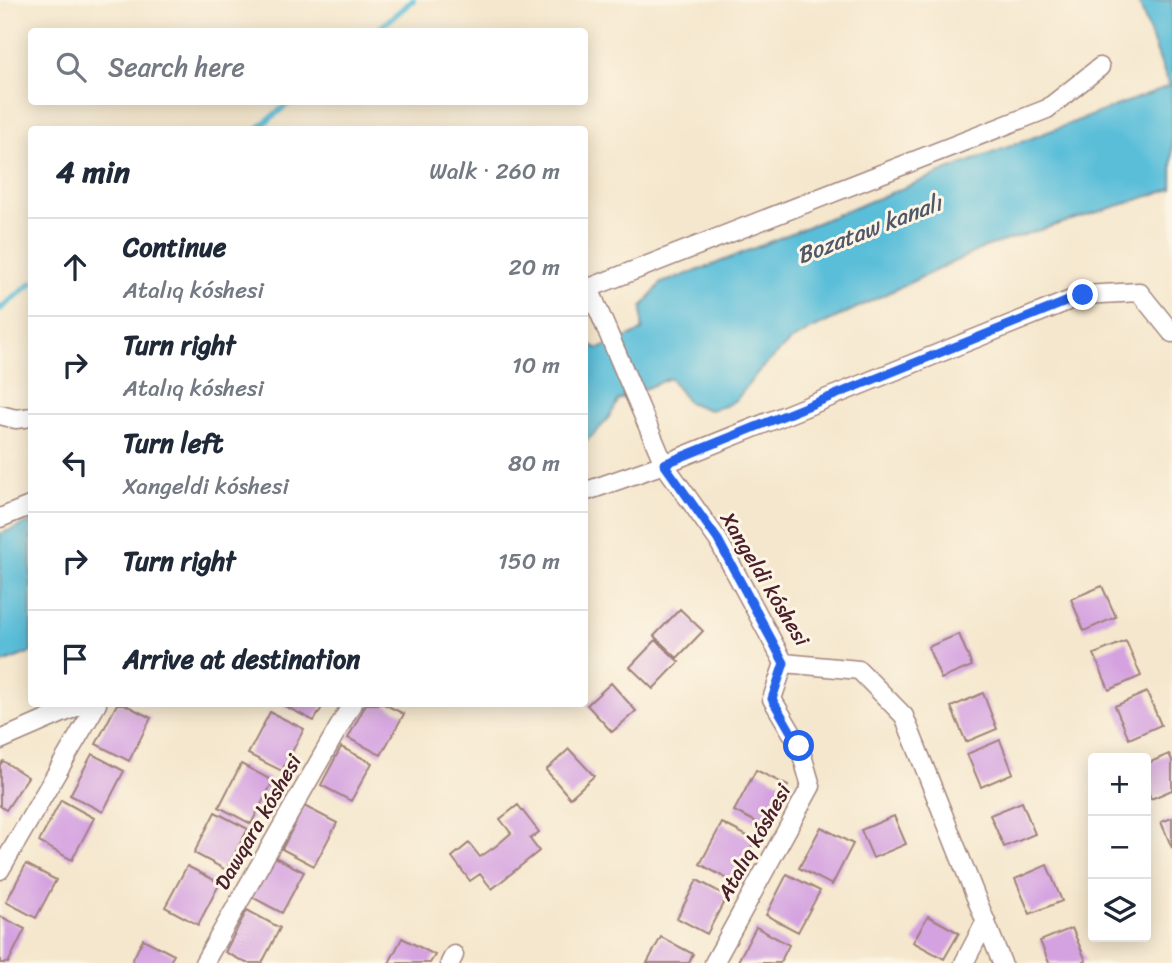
<!DOCTYPE html>
<html lang="en">
<head>
<meta charset="utf-8">
<style>
	body { margin:0; font-family:Sriracha,sans-serif; background:#f6f6f7; color:#1f2937 }
	.controls { position:absolute; right:21px; bottom:21px; display:grid; overflow:hidden; border-radius:7px; box-shadow:0 4px 18px #0003 }
	.controls button { width:63px; height:63px; display:grid; place-items:center; padding:0; border:0; border-bottom:2px solid #e0e1e3; background:#fff; color:#1f2937; font:35px sans-serif }
	.stop { position:absolute; width:21px; height:21px; margin:-16px; border:5px solid #2563eb; border-radius:50%; background:#fff }
	.stop.end { background:#2563eb; border-color:#fff; box-shadow:0 2px 7px #0008 }
	.list { margin:0; padding:0; list-style:none }
	h2 { display:flex; justify-content:space-between; align-items:center; height:91px; margin:0; padding:0 28px; font-size:30px }
	h2 small { font-size:23px; font-weight:400; color:#747a83 }
	.list li { display:grid; grid-template-columns:46px 1fr auto; gap:21px; align-items:center; box-sizing:border-box; height:98px; padding:0 28px; border-top:2px solid #e0e1e3 }
	.list b { display:block; font-size:26px; white-space:nowrap }
	.list p { margin:0; font-size:23px; white-space:nowrap; color:#747a83 }
	.list em { font-size:23px; font-style:normal; color:#747a83 }
	.icon { flex:none; width:38px; height:38px; fill:none; stroke:currentColor; stroke-width:2; stroke-linecap:round; stroke-linejoin:round }
	.map { position:relative; flex:none; width:1172px; height:963px; overflow:hidden }
	.search { position:absolute; background:#fff; box-shadow:0 4px 18px #0003; left:28px; top:28px; width:560px; height:77px; display:flex; align-items:center; gap:18px; box-sizing:border-box; padding:0 24px; border-radius:7px; color:#747a83; font-size:26px }
	.panel { position:absolute; background:#fff; box-shadow:0 4px 18px #0003; left:28px; top:126px; width:560px; height:581px; border-radius:7px }
	.map>svg:first-child { display:block }
	.water { fill:#5abed9; stroke:#526e82; stroke-width:2 }
	.lines { fill:none; stroke-linecap:round; stroke-linejoin:round }
	.stream { stroke:#5abed9; stroke-width:6 }
	.building { fill:#d4a1e1 }
	.street-casing { stroke:#a0837c; stroke-width:21 }
	.street { stroke:#fff; stroke-width:18 }
	.route { stroke:#2563eb; stroke-width:9 }
	.labels { text-anchor:middle; stroke-width:6; stroke-linejoin:round; paint-order:stroke }
	.street-label { font-size:21px; fill:#4a1f2b; stroke:#fcf5e5 }
	.water-label { font-size:23px; font-style:italic; fill:#505768; stroke:#fcf5e5 }
</style>
</head>
<body>
<div class="map">
<svg width="1172" height="963" viewBox="0 0 1172 963">
	<rect width="100%" height="100%" fill="#fcf5e5"/>
	<filter id="ink" filterUnits="userSpaceOnUse"><feTurbulence type="fractalNoise" baseFrequency=".0143" numOctaves="2"/><feDisplacementMap in="SourceGraphic" scale="14" xChannelSelector="R" yChannelSelector="G"/><feConvolveMatrix kernelMatrix="1 2 1 2 8 2 1 2 1" color-interpolation-filters="sRGB"/></filter>
	<filter id="wash" filterUnits="userSpaceOnUse"><feTurbulence type="fractalNoise" baseFrequency=".00686" numOctaves="4" result="noise"/><feDisplacementMap in="SourceGraphic" scale="28" xChannelSelector="R" yChannelSelector="G"/><feGaussianBlur stdDeviation="1.57" result="paint"/><feColorMatrix in="noise" values="0 0 0 0 0 0 0 0 0 0 0 0 0 0 0 0 0 1.4 0 .05"/><feComposite in="paint" operator="in"/></filter>
	<g filter="url(#wash)">
		<rect width="100%" height="100%" fill="#f5e7cd"/>
		<path class="water" d="M1138,0H1172V189L985,247L810,330L789,342L758,372L737,399L725,406L709,410L688,402L670,378L618,400C612,417 598,431 585,442V342L599,349L642,331V307L661,283L705,268L958,166L1169,86Z
			M31,522V652L0,664V534Z"/>
		<g class="lines">
			<path class="stream" d="M375,32L413,0
				M256,130L290,102
				M0,309L32,283"/>
		</g>
		<g id="blocks">
			<path class="building" d="M1102,586L1116,617L1084,631L1071,599Z
				M680,609L703,631L677,658L654,636Z
				M959,634L972,666L941,679L928,647Z
				M656,640L679,662L653,689L630,667Z
				M1126,641L1141,676L1109,690L1094,654Z
				M611,683L636,711L612,732L587,705Z
				M1147,692L1161,725L1129,739L1115,706Z
				M983,693L997,729L966,742L951,707Z
				M117,704H124L151,718L129,761L96,744Z
				M281,704H324L314,721Z
				M366,704H384L404,714L381,755L348,738Z
				M270,712L304,729L282,771L248,754Z
				M1000,740L1013,773L981,787L967,754Z
				M341,747L372,763L351,801L321,785Z
				M569,749L594,776L570,798L546,770Z
				M92,754L124,771L103,812L70,795Z
				M1169,754L1172,760V790L1151,799L1146,785V764Z
				M3,761L28,777L6,810L0,806V765Z
				M241,764L273,781L251,824L219,807Z
				M756,770L788,786L766,827L734,811Z
				M61,800L94,818L72,860L39,842Z
				M1022,802L1035,834L1004,847L990,815Z
				M518,805L539,832L530,839L539,851L492,889L480,874L470,881L452,857L469,843L480,857L496,846L511,833L500,819Z
				M304,806L337,823L314,866L282,849Z
				M215,812L248,829L226,870L194,853Z
				M894,816L906,844L873,858L861,830Z
				M1172,818V848L1161,822Z
				M722,823L755,840L733,882L700,864Z
				M821,827L853,844L832,885L799,868Z
				M271,855L304,872L282,913L250,896Z
				M26,864L56,880L36,918L6,902Z
				M1047,865L1062,901L1030,914L1015,879Z
				M187,866L220,883L198,925L165,907Z
				M787,874L820,891L798,932L766,915Z
				M697,880L727,896L707,934L677,918Z
				M247,910L280,928L262,963H246L225,952Z
				M0,916L25,929L8,963H0Z
				M928,916L959,933L944,959L913,942Z
				M756,927L789,945L780,963H737Z
				M1072,928L1086,961L1080,963H1049L1040,941Z
				M661,937L693,954L689,963H647Z
				M402,938L435,955L430,963H389Z
				M143,939L174,955L169,963H131Z"/>
		</g>
	</g>
	<g filter="url(#ink)">
		<use href="#blocks" fill-opacity="0" stroke="#a0837c" stroke-width="2"/>
		<g class="lines">
			<defs>
				<path id="street" d="M589,288L664,464L718,540L784,663L859,670L904,716L1002,963
					M584,290L1047,109L1100,67
					M0,415L16,419L32,417
					M584,492L664,464L1083,295L1139,292L1172,333
					M0,518L32,505
					M0,740L83,704
					M0,870L97,704
					M204,963L352,704
					M450,963L454,955
					M714,963L811,786L799,745L772,699L784,663
					M964,963L986,921"/>
			</defs>
			<use href="#street" class="street-casing"/>
			<use href="#street" class="street"/>
		</g>
	</g>
	<g class="lines" filter="url(#ink)">
		<path class="route" d="M799,746L772,699L784,663L718,540L664,464L1083,295"/>
	</g>
	<g class="labels">
		<g class="street-label">
			<text transform="translate(765 579) rotate(59)" y="7">Xangeldi kóshesi</text>
			<text transform="translate(258 822) rotate(-60)" y="7">Dawqara kóshesi</text>
			<text transform="translate(754 842) rotate(-61)" y="7">Atalıq kóshesi</text>
		</g>
		<g class="water-label">
			<text transform="translate(869 229) rotate(-21)" y="8">Bozataw kanalı</text>
		</g>
	</g>
</svg>
<div class="controls">
<button>+</button>
<button>−</button>
<button><svg class="icon" aria-label="layers" viewBox="0 0 24 24"><path d="M12 4l9 5-9 5-9-5zM3 14l9 5 9-5"/></svg></button>
</div>
<div class="stop" style="left:799px;top:746px"></div>
<div class="stop end" style="left:1083px;top:295px"></div>
<div class="search"><svg class="icon" aria-label="search" viewBox="0 0 24 24"><circle cx="10" cy="10" r="6"/><path d="M15 15l6 6"/></svg>Search here</div>
<section class="panel">
<h2>4 min<small>Walk · 260 m</small></h2>
<ul class="list">
<li><svg class="icon" aria-label="ahead" viewBox="0 0 24 24"><path d="M12 20V5M6 11l6-6 6 6"/></svg><div><b>Continue</b><p>Atalıq kóshesi</p></div><em>20 m</em></li>
<li><svg class="icon" aria-label="right" viewBox="0 0 24 24"><path d="M7 20v-9h11M14 6l5 5-5 5"/></svg><div><b>Turn right</b><p>Atalıq kóshesi</p></div><em>10 m</em></li>
<li><svg class="icon" aria-label="left" viewBox="0 0 24 24"><path d="M17 20v-9H6M10 6l-5 5 5 5"/></svg><div><b>Turn left</b><p>Xangeldi kóshesi</p></div><em>80 m</em></li>
<li><svg class="icon" aria-label="right" viewBox="0 0 24 24"><path d="M7 20v-9h11M14 6l5 5-5 5"/></svg><div><b>Turn right</b></div><em>150 m</em></li>
<li><svg class="icon" aria-label="arrive" viewBox="0 0 24 24"><path d="M6 21V4h12l-3 4 3 4H6"/></svg><div><b>Arrive at destination</b></div></li>
</ul>
</section>
</div>
</body>
</html>
